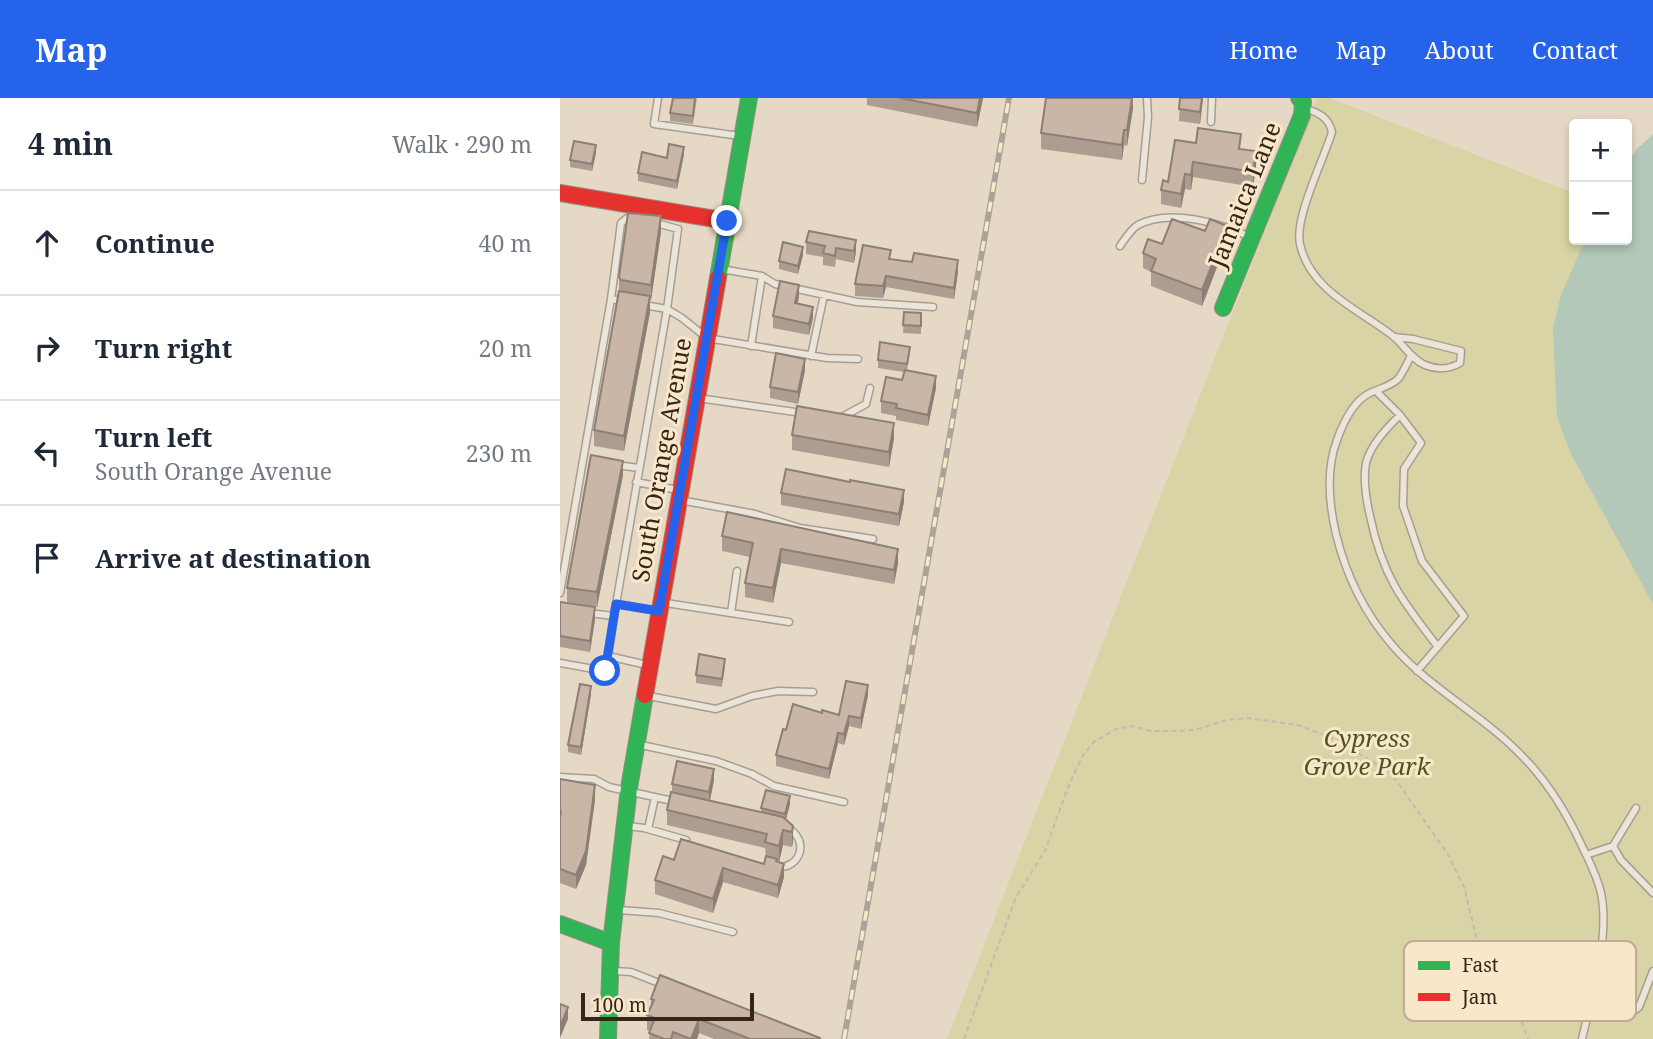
<!DOCTYPE html>
<html lang="en">
<head>
<meta charset="utf-8">
<style>
	body { margin:0; font-family:"Noto Serif",serif; background:#f2f2f3; color:#1f2937 }
	.controls { position:absolute; right:21px; top:21px; display:grid; overflow:hidden; border-radius:7px; box-shadow:0 4px 10px #0003 }
	.controls button { width:63px; height:63px; display:grid; place-items:center; padding:0; border:0; border-bottom:2px solid #e0e1e3; background:#fff; color:#1f2937; font:35px sans-serif }
	.scale { position:absolute; left:21px; bottom:18px; width:173px; box-sizing:border-box; padding-left:7px; border:4px solid #362519; border-top:0; font-size:19px; line-height:24px; white-space:nowrap; color:#362519; -webkit-text-stroke:5px #f8e7c9; paint-order:stroke }
	.stop { position:absolute; width:21px; height:21px; margin:-16px; border:5px solid #2563eb; border-radius:50%; background:#fff }
	.stop.end { background:#2563eb; border-color:#fff; box-shadow:0 2px 7px #0008 }
	.list { margin:0; padding:0; list-style:none }
	h2 { display:flex; justify-content:space-between; align-items:center; height:91px; margin:0; padding:0 28px; font-size:30px }
	h2 small { font-size:23px; font-weight:400; color:#747a83 }
	.list li { display:grid; grid-template-columns:46px 1fr auto; gap:21px; align-items:center; box-sizing:border-box; height:105px; padding:0 28px; border-top:2px solid #e0e1e3 }
	.list b { display:block; font-size:26px; white-space:nowrap }
	.list p { margin:0; font-size:23px; white-space:nowrap; color:#747a83 }
	.list em { font-size:23px; font-style:normal; color:#747a83 }
	.icon { flex:none; width:38px; height:38px; fill:none; stroke:currentColor; stroke-width:2; stroke-linecap:round; stroke-linejoin:round }
	.map { position:relative; flex:none; width:1093px; height:941px; overflow:hidden }
	header { display:flex; align-items:center; gap:42px; box-sizing:border-box; height:98px; padding:0 35px; background:#2563eb; color:#fff }
	header strong { font-size:33px }
	nav { display:flex; gap:38px; margin-inline-start:auto; font-size:24px }
	main { display:flex }
	aside { flex:1; background:#fff }
	.map>svg:first-child { display:block }
	.green { fill:#d8d4a6 }
	.water { fill:#b3c8b9 }
	.lines { fill:none; stroke-linecap:round; stroke-linejoin:round }
	.lane-casing { stroke:#a89e90; stroke-width:9 }
	.fast-casing { stroke:#988d80; stroke-width:18 }
	.jam-casing { stroke:#988d80; stroke-width:18 }
	.path { stroke:#c3bab0; stroke-width:2; stroke-dasharray:5 3.5; stroke-linecap:butt }
	.lane { stroke:#ebe4d9; stroke-width:6 }
	.fast { stroke:#30b455; stroke-width:16 }
	.jam { stroke:#e5322d; stroke-width:16 }
	.rail-casing { stroke:#aaa399; stroke-width:6 }
	.rail { stroke:#f8e7c9; stroke-width:3.5; stroke-dasharray:10; stroke-linecap:butt }
	.wall { fill:#ad9d90 }
	.shaded-wall { fill:#8d7f75 }
	.building { fill:#c9b6a7; stroke:#8d7f75; stroke-width:2 }
	.route { stroke:#2563eb; stroke-width:9 }
	.labels { text-anchor:middle; stroke-width:6; stroke-linejoin:round; paint-order:stroke }
	.street-label { font-size:24px; fill:#362519; stroke:#f8e7c9 }
	.park-label { font-size:24px; font-style:italic; fill:#4c551e; stroke:#f8e7c9 }
	.key { fill:#f8e7c9; stroke:#bead94; stroke-width:2 }
	.key-label { font-size:19px; fill:#362519 }
</style>
</head>
<body>
<header>
<strong>Map</strong>
<nav><a>Home</a><a>Map</a><a>About</a><a>Contact</a></nav>
</header>
<main>
<aside>
<h2>4 min<small>Walk · 290 m</small></h2>
<ul class="list">
<li><svg class="icon" aria-label="ahead" viewBox="0 0 24 24"><path d="M12 20V5M6 11l6-6 6 6"/></svg><div><b>Continue</b></div><em>40 m</em></li>
<li><svg class="icon" aria-label="right" viewBox="0 0 24 24"><path d="M7 20v-9h11M14 6l5 5-5 5"/></svg><div><b>Turn right</b></div><em>20 m</em></li>
<li><svg class="icon" aria-label="left" viewBox="0 0 24 24"><path d="M17 20v-9H6M10 6l-5 5 5 5"/></svg><div><b>Turn left</b><p>South Orange Avenue</p></div><em>230 m</em></li>
<li><svg class="icon" aria-label="arrive" viewBox="0 0 24 24"><path d="M6 21V4h12l-3 4 3 4H6"/></svg><div><b>Arrive at destination</b></div></li>
</ul>
</aside>
<div class="map">
<svg width="1093" height="941" viewBox="0 0 1093 941">
	<rect width="100%" height="100%" fill="#e5d9c6"/>
	<path class="green" d="M757,0H770L1014,95V142H1067L1093,126V941H387Z"/>
	<path class="water" d="M1093,36V506L1011,356L997,319L993,230L1001,197L1025,142H1067V66L1076,52Z"/>
	<g class="lines">
		<defs>
			<path id="lane" d="M98,0L94,26L180,38
				M744,10C757,14 769,19 772,34C764,61 734,120 740,146C750,193 800,212 833,238C844,247 851,261 865,267C877,272 890,271 900,265L901,253L853,241L834,239
				M651,24L652,0
				M582,82L588,19L587,0
				M96,125L118,131L107,211L122,220L147,240L267,260L298,261
				M560,148C565,141 571,131 578,127C610,110 660,125 690,139
				M161,171L202,178L215,186L297,204L373,209
				M63,203L51,201L61,125L67,120L75,122
				M191,248L202,178
				M251,258L264,197
				M851,258C847,265 843,275 838,281C831,288 818,291 810,295C793,303 783,325 777,342C766,371 769,406 776,436C786,477 805,516 833,548C870,591 923,617 962,658C987,683 1006,714 1021,746C1028,761 1037,777 1041,795C1050,839 1032,897 1022,941
				M816,293L840,317L861,345L844,371L843,408L862,463L904,518L857,573
				M138,300L242,315
				M840,317C827,330 811,346 806,365C803,382 806,401 810,418C822,477 842,503 878,549
				M280,320L306,306L310,290
				M56,367L79,370
				M76,384L118,392
				M120,402L195,416L240,430L313,441
				M0,495L51,201
				M106,505L229,524
				M56,506L97,513
				M28,515L54,518L107,211L84,207
				M171,515L177,473
				M54,518L48,558L87,567
				M0,565L45,573L48,558
				M89,598L156,611L192,598L218,593L253,594
				M81,647L156,663L192,676L214,688L284,704
				M0,679L34,681L49,689L117,704
				M1076,710L1053,748L1061,762L1093,795
				M68,728L84,730L126,742
				M88,731L95,699
				M1026,757L1053,748
				M217,769C241,771 250,741 227,730
				M59,812L99,815L173,834
				M54,873L71,874L104,887
				M1028,914L1051,918L1069,917L1079,909L1093,873"/>
			<path id="fast" d="M158,180L189,0
				M663,210L742,17L743,4L739,0
				M0,826L51,845
				M48,941L51,845L69,690L85,597"/>
			<path id="jam" d="M0,95L167,123
				M85,597L158,180"/>
		</defs>
		<use href="#lane" class="lane-casing"/>
		<use href="#fast" class="fast-casing"/>
		<use href="#jam" class="jam-casing"/>
		<path class="path" d="M404,941L456,799L485,753L508,689L523,657L534,644L556,631L573,628L591,633H617L634,632L667,622L688,620L738,627L779,643L831,675L887,755L904,789L923,866L929,879L958,914L968,941"/>
		<use href="#lane" class="lane"/>
		<use href="#fast" class="fast"/>
		<use href="#jam" class="jam"/>
		<defs>
			<path id="rail" d="M284,941L449,0"/>
		</defs>
		<use href="#rail" class="rail-casing"/>
		<use href="#rail" class="rail"/>
	</g>
	<path class="wall" d="M137,0L133,26L110,23V15Z
		M307,0H423L417,29L307,7Z
		M573,0V10L567,48L564,47L562,62L481,51V35Z
		M620,0H643L640,26L619,23Z
		M615,42L681,51L696,68L693,89L633,79L631,92L625,91L621,110L601,106V92L608,84Z
		M36,55L32,73L10,69V62Z
		M124,56L117,91L78,83V75L107,60Z
		M101,134L91,202H90V214L64,353L34,348V332L59,193V179Z
		M667,143L642,208L591,188V174L583,170V155L602,146Z
		M246,144L296,153L294,165L276,161L275,169L263,167V159L246,156Z
		M243,157L238,176L219,171V163Z
		M331,161L398,174L394,201L326,189L323,200L295,198V186Z
		M239,198L238,205L253,220L249,237L213,230V218Z
		M344,214L361,215V236L343,235Z
		M350,256L347,272L376,290L368,328L336,322V318L321,315V303L342,282L344,274L318,270V262Z
		M245,272L238,306L210,300V289Z
		M232,337L334,340L329,369L232,352Z
		M63,377L37,509L7,504V490Z
		M290,384L344,404L339,428L221,407V395Z
		M162,438L338,465L334,486L221,465L213,505L185,499V485L190,459L162,453Z
		M0,504L35,521L30,554L0,549Z
		M165,568L162,589L136,585V577Z
		M31,596L21,657L8,654V647Z
		M308,597L301,631L289,628L284,647L278,645L269,681L216,668V657L226,632L262,615L279,617Z
		M0,681L35,702L26,767L16,791L0,785Z
		M154,682L150,703L201,714V710L230,706L226,722L233,728V743L232,749L223,747L219,764L217,763L224,779L218,800L163,784L153,815L95,796V782L114,762L204,766L206,759L205,750L107,727V712L112,694V686Z
		M91,901L260,941H154L139,935L137,941H89L90,933L87,932V917L91,909Z"/>
	<path class="shaded-wall" d="M420,0H423L417,29V15Z
		M572,0L573,10L567,48V32Z
		M642,0H643L640,26V14Z
		M564,32V47L562,62V47Z
		M36,47V55L32,73V66Z
		M124,49V56L117,91V83Z
		M696,53V68L693,89V74Z
		M633,64V79L631,92V77Z
		M625,76V91L621,110V96Z
		M101,118V134L91,202V187Z
		M667,128V143L642,208V192Z
		M296,142V153L294,165V153Z
		M243,149V157L238,176V168Z
		M398,162V174L394,201V190Z
		M326,178V189L323,200V188Z
		M239,187V198L235,217V205Z
		M90,198V214L64,353V338Z
		M253,209V220L249,237V226Z
		M245,261V272L238,306V294Z
		M376,278V290L368,328V317Z
		M334,325V340L329,369V354Z
		M63,363V377L37,509V494Z
		M344,392V404L339,428V416Z
		M221,451V465L213,505V490Z
		M338,451V465L334,486V472Z
		M35,509V521L30,554V543Z
		M308,587V597L301,631V620Z
		M31,588V596L21,657V649Z
		M289,618V628L284,647V636Z
		M278,635V645L269,681V671Z
		M154,671V682L149,706V694Z
		M35,687V702L26,767L16,791V777Z
		M230,698V706L225,723V716Z
		M233,728V743L232,749V734Z
		M223,732V747L219,764V748Z
		M224,766V779L218,800V787Z
		M163,770V784L153,815V801Z
		M8,909V921L0,940V929Z
		M139,921V935L137,941H131Z"/>
	<path class="building" d="M113,0H135L133,18L110,15Z
		M340,0H420L417,15Z
		M486,0H572L567,32H564L562,47L481,35Z
		M620,0H642L640,14L619,11Z
		M638,30L681,36L679,51L696,53L693,74L633,64L631,77L625,76L621,96L601,92L603,82L608,84L615,42L636,45Z
		M14,43L36,47L32,66L10,62Z
		M109,46L124,49L117,83L78,75L82,54L107,60Z
		M68,115L101,118L91,187L61,182L59,179Z
		M612,121L645,133L650,121L667,128L642,192L591,173L596,161L583,155L588,141L602,146Z
		M249,133L296,142L294,153L276,150L275,158L263,155L265,148L246,144Z
		M223,144L243,149L238,168L219,163Z
		M303,147L331,152L329,161L352,164L354,155L398,162L394,190L326,178L323,188L295,186Z
		M220,183L239,187L235,205L253,209L249,226L213,218Z
		M59,193L90,198L64,338L34,332Z
		M344,214L361,215V228L343,227Z
		M320,244L350,249L347,266L318,262Z
		M216,255L245,261L238,294L210,289Z
		M345,272L376,278L368,317L336,310L337,306L321,303L326,279L342,282Z
		M237,308L334,325L329,354L232,337Z
		M31,357L63,363L37,494L7,490Z
		M226,371L290,384V382L344,392L339,416L221,395Z
		M167,414L338,451L334,472L221,451L213,490L185,485L193,445L162,438Z
		M0,504L35,509L30,543L0,538Z
		M139,556L165,561L162,581L136,577Z
		M286,583L308,587L301,620L289,618L284,636L278,635L269,671L216,657L223,631L226,632L233,606L262,615V612L279,617Z
		M20,586L31,588L21,649L8,647Z
		M117,663L154,671L149,694L112,686Z
		M0,681L35,687L26,753L16,777L0,771V720L1,713L0,712Z
		M206,692L230,698L225,716L201,710Z
		M111,694L223,719L233,728L232,734L223,732L219,748L205,744L207,736L107,712Z
		M121,741L204,766L206,758L217,761L216,763L224,766L218,787L163,770L153,801L95,782L103,758L114,762Z
		M100,877L260,940V941H190L139,921L131,941L113,934L111,941H104L89,935L95,920L87,917L94,902L91,901Z
		M0,906L8,909L0,929Z"/>
	<g class="lines">
		<path class="route" d="M45,573L56,506L99,513L167,123"/>
	</g>
	<g class="labels">
		<g class="street-label">
			<text transform="translate(685 97) rotate(-68)" y="8">Jamaica Lane</text>
			<text transform="translate(102 362) rotate(-80)" y="8">South Orange Avenue</text>
		</g>
		<g class="park-label">
			<text x="807" y="649">Cypress<tspan x="807" dy="28">Grove Park</tspan></text>
		</g>
	</g>
	<rect x="844" y="843" width="232" height="80" rx="10" class="key"/>
	<rect x="858" y="863" width="32" height="9" fill="#30b455"/>
	<rect x="858" y="895" width="32" height="8" fill="#e5322d"/>
	<g class="key-label">
		<text x="902" y="874">Fast</text>
		<text x="902" y="906">Jam</text>
	</g>
</svg>
<div class="controls">
<button>+</button>
<button>−</button>
</div>
<div class="scale">100 m</div>
<div class="stop" style="left:45px;top:573px"></div>
<div class="stop end" style="left:167px;top:123px"></div>
</div>
</main>
</body>
</html>
